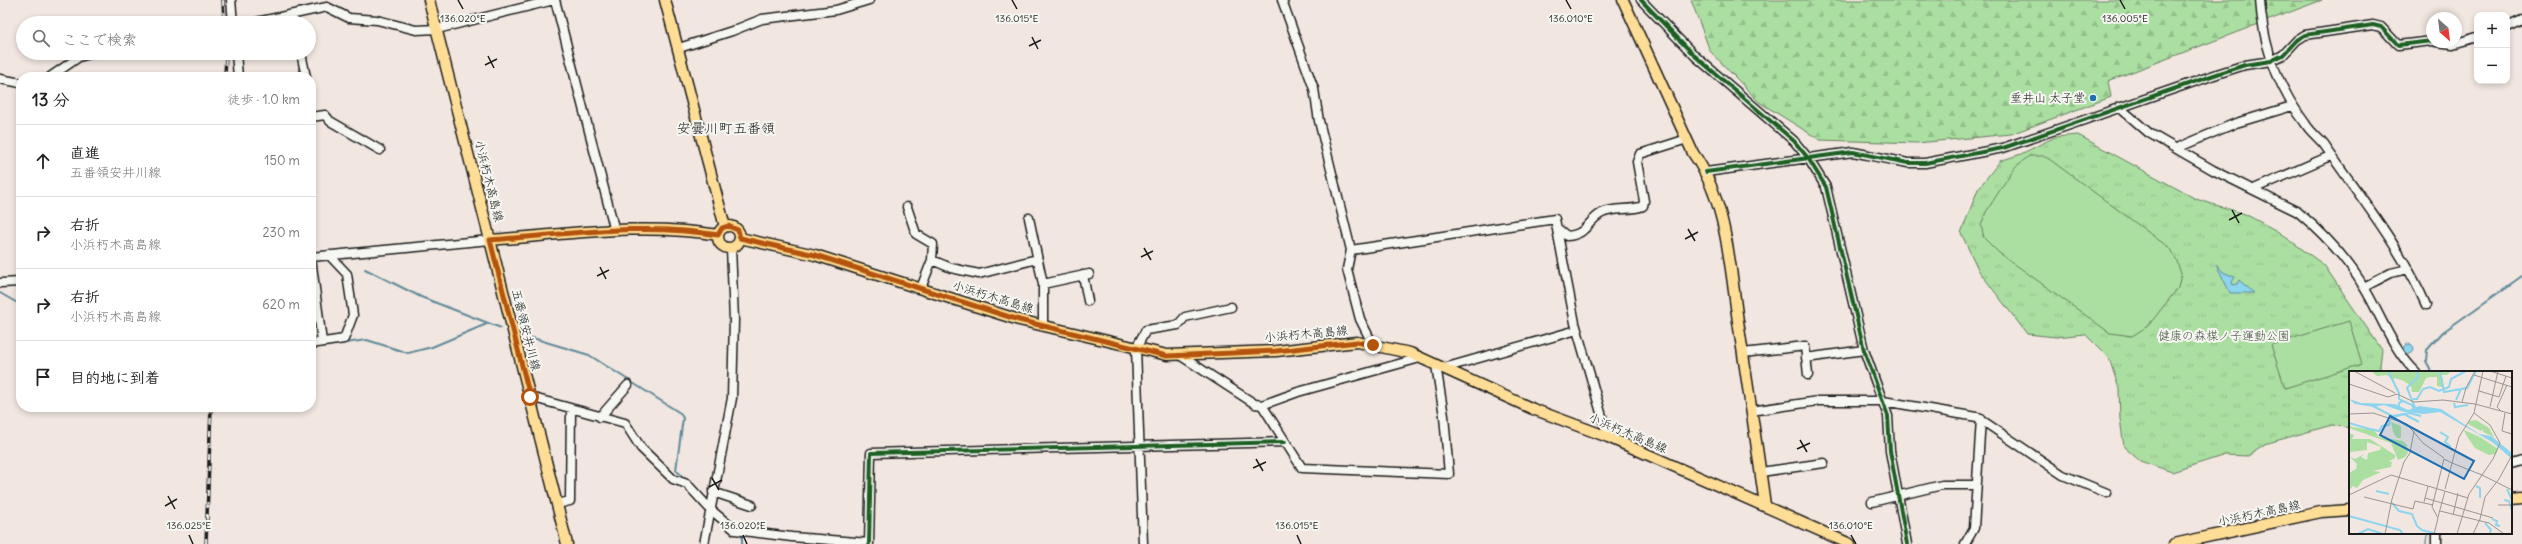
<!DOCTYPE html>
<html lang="ja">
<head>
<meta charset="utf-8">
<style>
	body { margin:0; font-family:Delius,"Klee One",sans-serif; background:#f2f2f2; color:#222 }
	.controls { position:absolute; right:12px; top:12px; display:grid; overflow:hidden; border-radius:8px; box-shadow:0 2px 6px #0003 }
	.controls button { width:36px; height:36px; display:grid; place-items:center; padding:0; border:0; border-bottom:1px solid #e0e0e0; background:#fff; color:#222; font:20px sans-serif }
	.compass { position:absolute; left:2426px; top:12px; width:36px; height:36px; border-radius:50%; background:#fff; box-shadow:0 2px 6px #0003; rotate:152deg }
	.stop { position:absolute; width:12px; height:12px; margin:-9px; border:3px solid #b45309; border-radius:50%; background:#fff }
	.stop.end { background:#b45309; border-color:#fff; box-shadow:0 1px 4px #0008 }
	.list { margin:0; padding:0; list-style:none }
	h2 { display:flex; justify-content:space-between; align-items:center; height:52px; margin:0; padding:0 16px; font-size:17px }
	h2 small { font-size:13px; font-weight:400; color:#767676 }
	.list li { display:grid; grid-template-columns:26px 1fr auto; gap:12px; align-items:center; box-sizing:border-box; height:72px; padding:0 16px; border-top:1px solid #e0e0e0 }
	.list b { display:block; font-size:15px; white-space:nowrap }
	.list p { margin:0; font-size:13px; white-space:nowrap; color:#767676 }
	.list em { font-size:13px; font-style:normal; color:#767676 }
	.icon { flex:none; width:22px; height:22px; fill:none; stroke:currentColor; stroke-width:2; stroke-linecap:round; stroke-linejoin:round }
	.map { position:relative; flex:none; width:2522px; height:544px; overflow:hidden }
	.search { position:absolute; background:#fff; box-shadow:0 2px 6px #0003; left:16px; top:16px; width:300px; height:44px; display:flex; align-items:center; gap:10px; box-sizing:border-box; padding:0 14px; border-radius:22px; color:#767676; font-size:15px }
	.panel { position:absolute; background:#fff; box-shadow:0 2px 6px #0003; left:16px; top:72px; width:300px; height:340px; border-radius:16px }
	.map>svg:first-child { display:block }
	.grass { fill:url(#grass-tufts); stroke:#647e5e }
	.forest { fill:url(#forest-firs); stroke:#647e5e }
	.pitch { fill:#abdfa1; stroke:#647e5e }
	.water { fill:#8dd4ee; stroke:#608a9a }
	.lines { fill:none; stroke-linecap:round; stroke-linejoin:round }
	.stream { stroke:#608a9a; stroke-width:2 }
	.minor-casing { stroke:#1c1c1c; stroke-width:11 }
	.major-casing { stroke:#1c1c1c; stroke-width:13 }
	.minor { stroke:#f6f6f2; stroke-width:8 }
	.major { stroke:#fedd96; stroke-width:10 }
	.rail-casing { stroke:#1c1c1c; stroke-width:3.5 }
	.rail { stroke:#f6f6f2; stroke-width:2; stroke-dasharray:6; stroke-linecap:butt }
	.cycleway-casing { stroke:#f6f6f2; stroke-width:6 }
	.cycleway { stroke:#1b5e20; stroke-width:4 }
	.route { stroke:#b45309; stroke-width:5 }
	.ticks { fill:none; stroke:#1c1c1c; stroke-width:1.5 }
	.poi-dot { fill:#1f6fb2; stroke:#f6f6f2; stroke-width:1.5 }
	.labels { text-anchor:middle; stroke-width:4; stroke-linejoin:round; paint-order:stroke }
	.poi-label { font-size:12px; fill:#1c1c1c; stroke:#f6f6f2; text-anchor:end }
	.street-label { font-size:12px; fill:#1c1c1c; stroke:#f6f6f2 }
	.park-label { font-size:12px; fill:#475644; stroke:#f6f6f2 }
	.quarter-label { font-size:14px; fill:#1c1c1c; stroke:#f6f6f2 }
	.inset-river { fill:none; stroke:#8dd4ee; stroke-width:2 }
	.inset-road { fill:none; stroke:#9c9592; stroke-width:1 }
	.view { fill:#1f6fb2; fill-opacity:0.15; stroke:#1f6fb2; stroke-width:2 }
	.inset-edge { fill:none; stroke:#1c1c1c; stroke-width:2 }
	.ticks-label { font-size:10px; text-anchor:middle; fill:#1c1c1c; stroke:#f6f6f2; stroke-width:4; stroke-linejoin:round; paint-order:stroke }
</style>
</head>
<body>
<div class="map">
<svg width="2522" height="544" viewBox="0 0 2522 544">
	<defs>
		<pattern id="grass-tufts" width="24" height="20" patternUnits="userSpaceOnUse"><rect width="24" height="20" fill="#abdfa1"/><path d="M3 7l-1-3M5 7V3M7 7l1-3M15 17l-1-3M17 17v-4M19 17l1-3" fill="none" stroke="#93bf8a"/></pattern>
		<pattern id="forest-firs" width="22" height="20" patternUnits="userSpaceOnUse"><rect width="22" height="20" fill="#abdfa1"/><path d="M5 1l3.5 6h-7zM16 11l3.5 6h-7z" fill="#93bf8a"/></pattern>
	</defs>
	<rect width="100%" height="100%" fill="#f1e6e0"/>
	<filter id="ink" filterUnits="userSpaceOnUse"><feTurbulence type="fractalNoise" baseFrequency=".025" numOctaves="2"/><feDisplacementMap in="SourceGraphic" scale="8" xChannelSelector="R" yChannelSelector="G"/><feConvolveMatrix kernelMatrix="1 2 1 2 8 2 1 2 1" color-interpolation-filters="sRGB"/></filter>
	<g filter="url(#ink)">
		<path class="grass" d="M2078,135L2196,199L2245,214L2277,231L2324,265L2382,350L2380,365L2381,372H2350V428L2332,425L2268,443L2248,456L2225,455L2172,472L2140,461L2124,447L2120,419L2119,389L2109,358L2085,334L2056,337L2027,334L1979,271L1961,233L1978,189L2000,161L2021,154L2055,137Z"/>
		<path class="forest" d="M1691,0H2322L2108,81L2111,97L2011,134L1917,143L1820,140L1759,102L1710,51Z"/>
		<path class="pitch" d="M2029,156H2045L2171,249L2177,261L2181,274L2178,288L2148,326L2132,336L2110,333L1998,252L1984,238L1981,225L1986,212L2014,168Z
			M2349,321L2362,364L2285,388L2271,345Z"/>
		<path class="water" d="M2216,264L2223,272L2235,277L2232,282L2233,285L2237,284L2239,280L2254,293H2230Z
			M2404 349a5 5 0 1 1 10 0a5 5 0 1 1-10 0Z"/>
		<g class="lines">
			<path class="stream" d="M365,269L421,297L501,328
				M0,293L21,305
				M526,336L589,355L680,413L683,418L676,470L686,480
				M324,346L367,340L408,353L432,347L489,323
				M2432,372L2426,361L2427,350L2443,332L2522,276
				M742,544V535
				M2426,544L2428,533"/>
			<defs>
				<path id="minor" d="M231,0L233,23
					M555,0L615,231
					M1282,0L1314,89L1319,121L1351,250L1347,269L1360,319L1373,345
					M1641,0L1695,56L1794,141L1808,158L1826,187L1864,350L1888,416L1890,451L1907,544
					M2260,0C2263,46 2277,86 2305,123C2310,132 2319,138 2325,146C2360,197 2401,247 2426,305
					M292,15L294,23
					M252,23L327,7L349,18L377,20L416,30L437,29L554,0
					M2507,27L2522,20
					M2436,42L2453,44L2477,37
					M679,48L732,31L762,19L836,10L869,0
					M236,53L238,77
					M301,53L306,77
					M50,77L79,57L94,53
					M0,79L21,83
					M2119,107L2149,133L2213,170L2298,212C2323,233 2349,261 2365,289C2381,316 2393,350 2416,372
					M311,117L325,115L330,121L380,150
					M2177,148L2236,123L2292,106
					M1706,172L1853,152L1908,163H1925L2003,148L2220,73L2245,65L2271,61L2283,55L2297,40L2305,35L2373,25L2381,27L2398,45L2432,41
					M2254,189L2330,156
					M907,207L916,234L933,244L932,260L921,288
					M1029,218L1043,284V326
					M1558,229L1567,236C1588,234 1586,222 1602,213C1615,207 1630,211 1643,206L1644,201L1637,162L1640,154L1687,139
					M1351,250L1555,219L1575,323L1608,437
					M311,257L490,240
					M311,258L322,342
					M932,260L951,268L979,274L1037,259
					M1083,275L1088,301
					M0,283L21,282
					M1043,284L1089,274
					M2364,287L2391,273L2408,269
					M311,344L344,339L353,315L347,274L329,255
					M1743,353L1805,346L1808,375
					M1181,356L1255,404L1262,405L1298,392L1420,358
					M1806,358L1864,350
					M1444,368L1577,330
					M530,397L625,423L641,448L673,479L687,484L710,509L735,530L792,537L869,543
					M1262,405L1302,468L1449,474L1444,416L1436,365
					M1751,411L1818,401H1883L1977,417L2063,475L2107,493
					M600,417L628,385
					M2511,464L2522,461
					M1761,472L1824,463
					M713,492L752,505
					M1872,502L1942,485H1975
					M557,504L570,501L571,409
					M704,544L732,398L734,320L731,248
					M869,544L871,453L1285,442
					M1143,544L1136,348L1146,330L1178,325L1185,317L1231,307
					M1965,544L1974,528L1981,419
					M2437,544V533"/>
				<path id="major" d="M429,0L490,240C564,235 644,222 718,235
					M665,0L725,227
					M1623,0L1693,153C1728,202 1730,270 1739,328C1748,387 1757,446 1765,505
					M718 237a11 11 0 1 1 22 0a11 11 0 1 1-22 0Z
					M740,238L815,255L1019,320L1167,355L1276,351L1357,342L1410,353L1533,409L1608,437L1850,544
					M490,240L567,544
					M2511,499L2522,498
					M2174,544L2321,512L2350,510"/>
			</defs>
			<use href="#minor" class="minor-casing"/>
			<use href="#major" class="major-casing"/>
			<use href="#minor" class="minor"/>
			<use href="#major" class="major"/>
			<defs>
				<path id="rail" d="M223,0L224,23
					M225,77L226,53
					M206,544L211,407"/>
			</defs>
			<use href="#rail" class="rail-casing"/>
			<use href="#rail" class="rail"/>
			<defs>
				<path id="cycleway" d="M1641,0L1695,56L1794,141L1808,158L1826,187L1864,350L1888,416L1890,451L1907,544
					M1706,172L1853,152L1908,163H1925L2003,148L2220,73L2245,65L2271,61L2283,55L2297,40L2305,35L2373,25L2381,27L2398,45L2432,41
					M869,544L871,453L1285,442"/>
			</defs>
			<use href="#cycleway" class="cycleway-casing"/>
			<use href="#cycleway" class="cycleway"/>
		</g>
	</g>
	<g class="lines" filter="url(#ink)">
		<path class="route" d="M530,397L490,240C564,235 644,222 718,235L722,228L728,226L738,230L740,238L815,255L1019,320L1167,356L1276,351L1357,342L1373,345"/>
	</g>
	<path class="ticks" d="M458,0L463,9M1012,0L1017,9M1566,0L1571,9M2120,0L2125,9M1032,37L1038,49M1029,46L1041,40M488,56L494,68M485,65L497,59M2232,210L2239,223M2229,220L2242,213M1688,229L1695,241M1685,239L1698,232M1144,248L1151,260M1141,257L1153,251M600,267L606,279M597,276L609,270M1800,440L1807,452M1797,449L1810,443M1256,459L1263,471M1253,468L1266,462M712,478L719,490M709,487L722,480M168,496L175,509M165,506L177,499M189,535L193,544M743,535L747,544M1297,535L1301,544M1851,535L1856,544"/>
	<circle class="poi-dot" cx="2093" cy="98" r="4"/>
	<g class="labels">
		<g class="poi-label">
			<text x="2085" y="102">垂井山 太子堂</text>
		</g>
		<g class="street-label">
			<text transform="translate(489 181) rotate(76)" y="4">小浜朽木高島線</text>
			<text transform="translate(993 297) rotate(17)" y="4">小浜朽木高島線</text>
			<text transform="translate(526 330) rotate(76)" y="4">五番領安井川線</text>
			<text transform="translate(1306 334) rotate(-5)" y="4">小浜朽木高島線</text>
			<text transform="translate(1628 433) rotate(23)" y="4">小浜朽木高島線</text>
			<text transform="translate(2259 513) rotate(-12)" y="4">小浜朽木高島線</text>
		</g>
		<g class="park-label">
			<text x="2224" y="340">健康の森楳ノ子運動公園</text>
		</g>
		<g class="quarter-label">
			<text x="726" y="133">安曇川町五番領</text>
		</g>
	</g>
	<g transform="translate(2349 371)">
		<rect width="163" height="163" fill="#f1e6e0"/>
		<path d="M42,51L52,55V67H48L44,61Z" fill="#abdfa1"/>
		<path d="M22,0H102L98,4H91L94,8L93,16L88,15V6H82L77,7L70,21H63L62,15L55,10L46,7L44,9L38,4L28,5ZM127,49L140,57L145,66L134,61V58L132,60L119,53L120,50ZM0,53L3,56L25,59L30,66L54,70L58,74L59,82L56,86L49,85L56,86L49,89L42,72L0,57ZM115,59L131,66L126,77L117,64ZM0,62L5,64L3,68H21L46,84V87L40,90L43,91L42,96L23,100L32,101L14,109L8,117L4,115L0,119V102L7,98L8,93L0,85L6,88L15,83L12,86L18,89L19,82L31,79L32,76L18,71V79L1,81Z" fill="#abdfa1"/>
		<path d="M131,66L149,78L147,83L140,84L126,77Z" fill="#abdfa1"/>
		<path d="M0,28L12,32L46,33L59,39L70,35L92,38L130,63L142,65L163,82V88L143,71L91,41L75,43L55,41L35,34L25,36L6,33Z" fill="#8dd4ee"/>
		<path class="inset-river" d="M39,0L50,22V28L54,30L50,32V37M91,0L95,21L118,17L127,0M64,28H68L74,18L81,16L90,20L100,16L102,8L117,0M107,29L112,18M54,30L63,34L66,40M105,32L106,36L119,34M24,35L43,45L55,43M67,39L58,17L69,6L68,0M55,43L70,51M44,46L60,42L72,45M0,52L17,57M17,57L30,60L33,55L40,54L41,49M91,61L99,66L96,71L101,75L100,77M127,115L131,117V127M158,118L163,129M27,120L40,123M155,129L160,130L163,140M43,132L50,140L63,143L68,155L73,159L88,163M0,145L51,159L54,163M143,148L148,150L147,154L151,155M136,152L142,159L141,162M9,163L19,158L34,163M92,163H106"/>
		<path class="inset-road" d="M5,0L46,22M141,0L163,7M125,4L163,16M0,13L39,26L48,23L65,31L94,29L126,33L163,43M130,20L150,26L157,5M113,31L117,17L126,0M141,36L149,0M152,40L148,36L158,14M156,42L153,60L163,63M0,43L24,42L58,53L74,72L95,87M95,88L103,92L96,118M103,92L133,104M103,92L110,66L125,42L134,0M133,104L163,119M0,124L42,104L119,127M15,126L64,138L66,130L84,134M76,127L144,147M75,131L79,115M149,134H163M91,140L140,152L155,163M104,144L109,122M89,146L96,120M36,163L43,128L55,91L61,82L65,60M85,163L89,147L83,136L95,88M108,163L120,123L144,88L151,72L141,54L125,42M124,163L131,148L136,126L150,108L163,84"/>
		<path class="view" d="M41,45L125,90L115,108L31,64Z"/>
		<rect width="163" height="163" class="inset-edge"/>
	</g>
	<g class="ticks-label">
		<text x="463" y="22">136.020°E</text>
		<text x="1571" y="22">136.010°E</text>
		<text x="2125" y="22">136.005°E</text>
		<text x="1017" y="22">136.015°E</text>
		<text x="189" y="529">136.025°E</text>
		<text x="743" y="529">136.020°E</text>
		<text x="1297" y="529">136.015°E</text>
		<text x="1851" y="529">136.010°E</text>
	</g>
</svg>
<div class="controls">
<button>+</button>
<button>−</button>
</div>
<svg class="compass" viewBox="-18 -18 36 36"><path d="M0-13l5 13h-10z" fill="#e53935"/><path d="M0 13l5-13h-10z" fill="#767676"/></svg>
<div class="stop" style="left:530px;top:397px"></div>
<div class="stop end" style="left:1373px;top:345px"></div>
<div class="search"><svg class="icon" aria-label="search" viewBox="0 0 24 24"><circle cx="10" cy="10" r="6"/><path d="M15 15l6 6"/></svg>ここで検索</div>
<section class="panel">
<h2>13 分<small>徒歩 · 1.0 km</small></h2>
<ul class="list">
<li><svg class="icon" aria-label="ahead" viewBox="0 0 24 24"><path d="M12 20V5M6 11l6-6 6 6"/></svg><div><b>直進</b><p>五番領安井川線</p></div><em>150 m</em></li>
<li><svg class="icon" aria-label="right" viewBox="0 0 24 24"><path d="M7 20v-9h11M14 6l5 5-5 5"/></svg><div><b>右折</b><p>小浜朽木高島線</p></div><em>230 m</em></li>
<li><svg class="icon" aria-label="right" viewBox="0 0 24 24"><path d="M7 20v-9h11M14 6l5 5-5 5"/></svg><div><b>右折</b><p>小浜朽木高島線</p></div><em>620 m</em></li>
<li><svg class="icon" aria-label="arrive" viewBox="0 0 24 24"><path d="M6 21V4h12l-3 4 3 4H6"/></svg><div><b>目的地に到着</b></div></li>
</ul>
</section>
</div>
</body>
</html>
